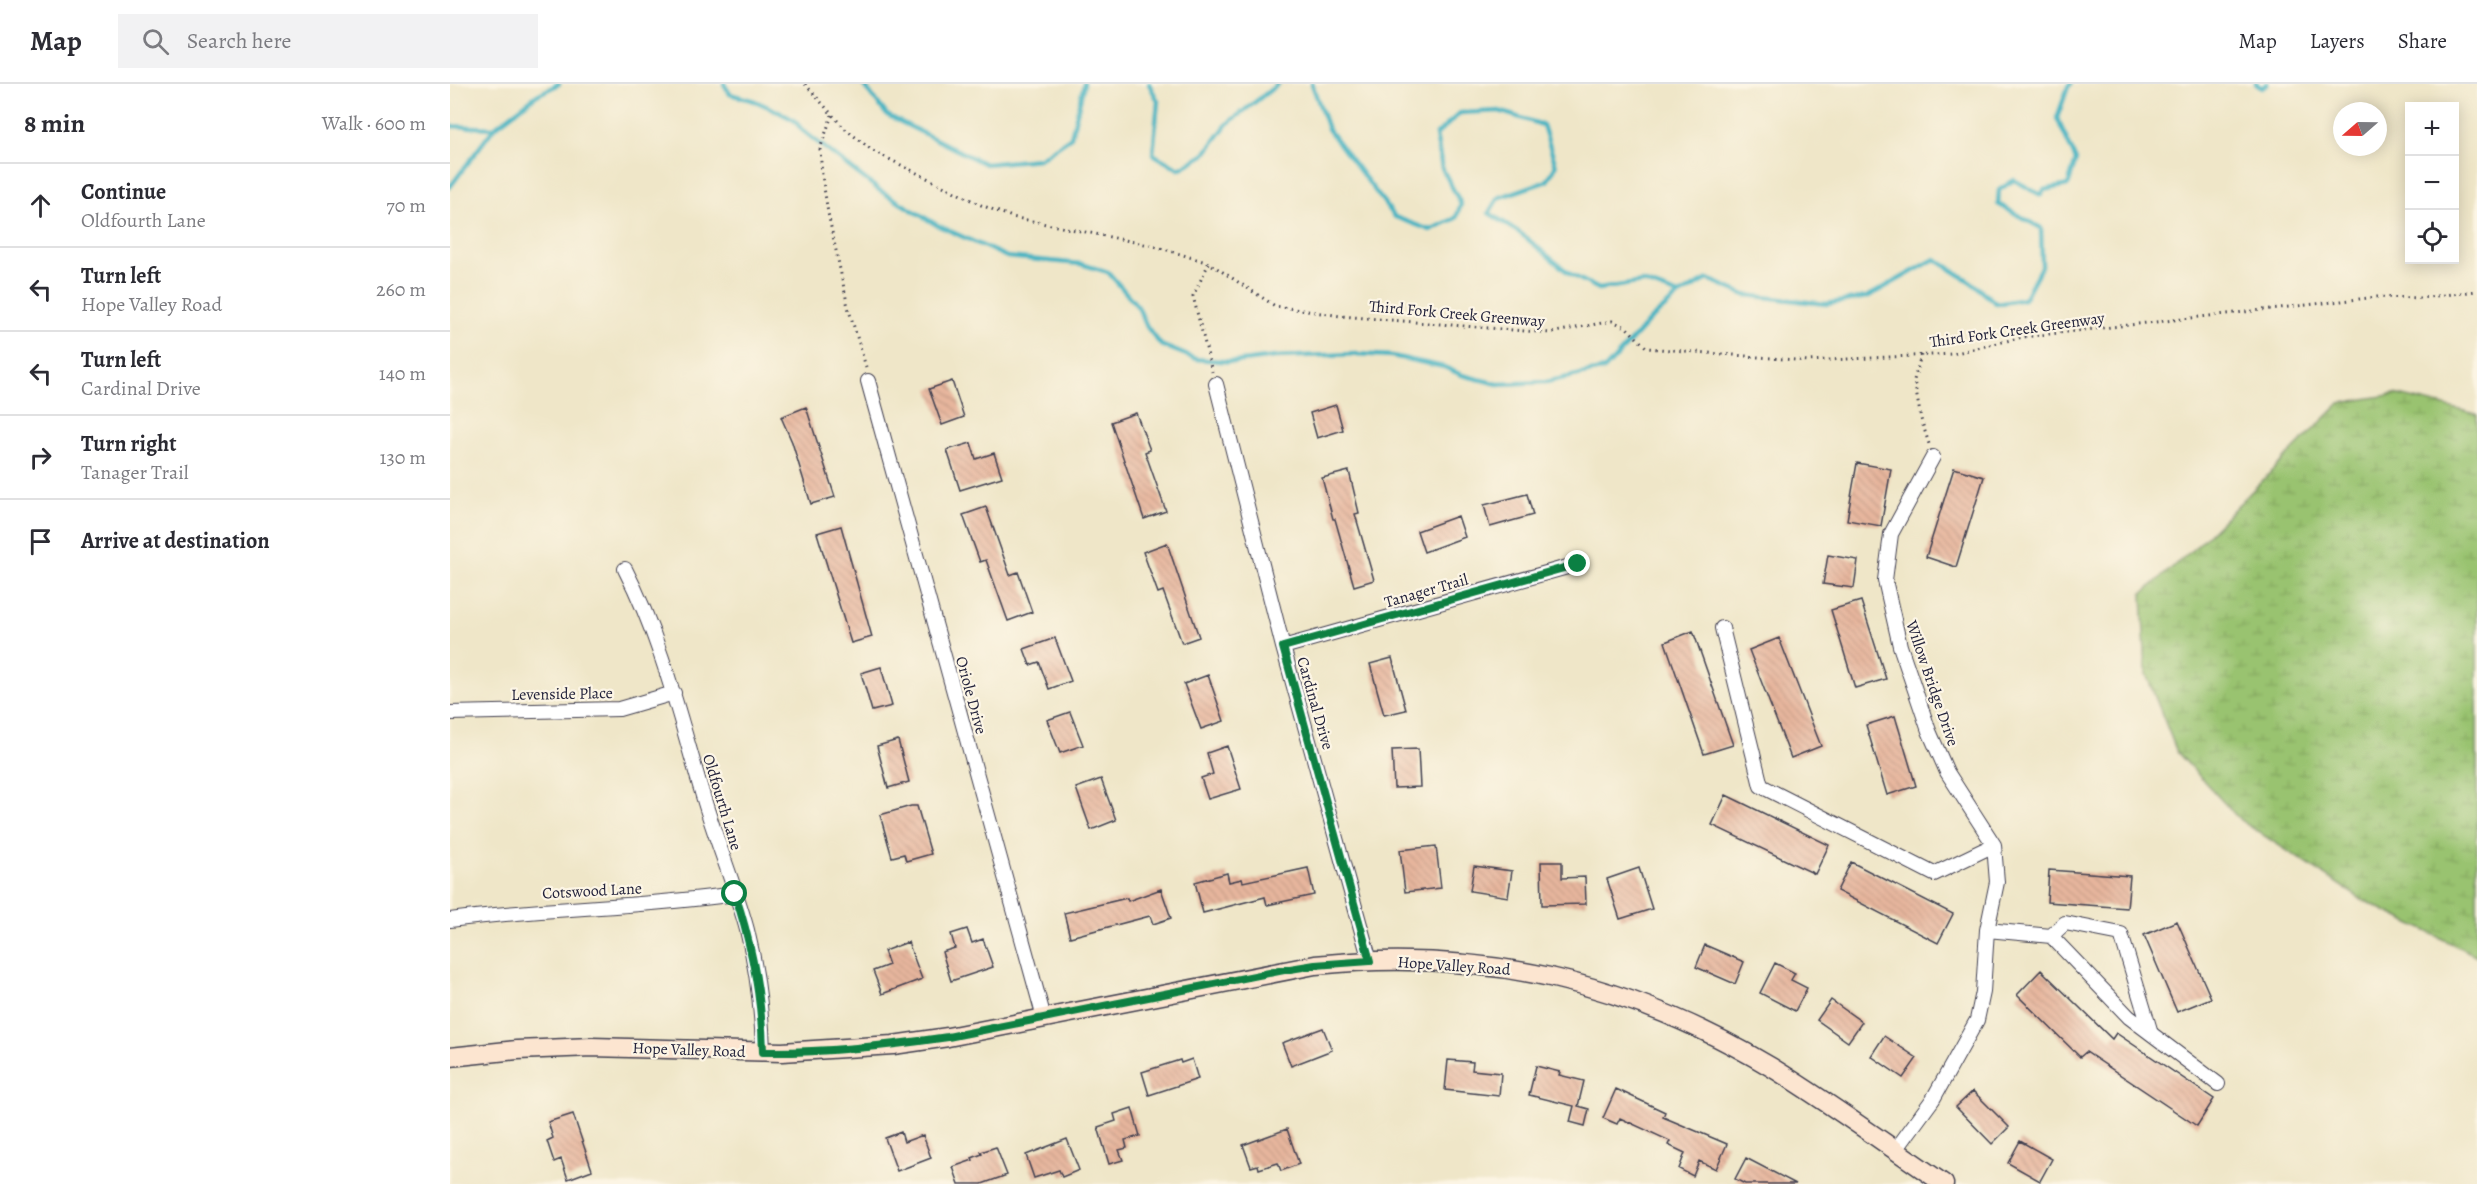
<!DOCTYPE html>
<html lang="en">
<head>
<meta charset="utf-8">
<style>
	body { margin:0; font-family:Alegreya,serif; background:#f2f2f3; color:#2b2b33 }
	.controls { position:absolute; right:18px; top:18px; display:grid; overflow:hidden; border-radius:0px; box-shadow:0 3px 15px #0003 }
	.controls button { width:54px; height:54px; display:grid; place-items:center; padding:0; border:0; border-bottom:2px solid #e1e1e2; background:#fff; color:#2b2b33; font:30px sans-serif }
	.compass { position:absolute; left:1883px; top:18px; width:54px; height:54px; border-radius:50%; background:#fff; box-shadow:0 3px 15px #0003; rotate:250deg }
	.stop { position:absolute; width:18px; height:18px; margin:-14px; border:4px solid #0b8043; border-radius:50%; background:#fff }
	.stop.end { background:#0b8043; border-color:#fff; box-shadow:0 2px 6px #0008 }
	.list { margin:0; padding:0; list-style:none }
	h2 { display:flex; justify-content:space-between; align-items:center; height:78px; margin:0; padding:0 24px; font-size:26px }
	h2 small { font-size:20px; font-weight:400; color:#7c7c81 }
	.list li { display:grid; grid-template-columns:39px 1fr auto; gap:18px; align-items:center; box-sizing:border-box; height:84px; padding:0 24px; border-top:2px solid #e1e1e2 }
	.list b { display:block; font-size:22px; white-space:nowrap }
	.list p { margin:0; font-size:20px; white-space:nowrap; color:#7c7c81 }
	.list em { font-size:20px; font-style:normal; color:#7c7c81 }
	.icon { flex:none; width:33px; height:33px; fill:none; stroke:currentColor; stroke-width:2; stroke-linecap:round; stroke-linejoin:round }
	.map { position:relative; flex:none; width:2027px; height:1100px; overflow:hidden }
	header { display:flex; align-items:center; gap:36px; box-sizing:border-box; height:84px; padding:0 30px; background:#fff; border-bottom:2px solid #e1e1e2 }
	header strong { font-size:28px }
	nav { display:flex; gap:33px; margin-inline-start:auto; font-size:21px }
	.search { width:420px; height:54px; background:#f2f2f3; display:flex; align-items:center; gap:15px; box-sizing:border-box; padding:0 21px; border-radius:0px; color:#7c7c81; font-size:22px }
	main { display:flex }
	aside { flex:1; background:#fff }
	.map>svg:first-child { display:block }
	.wetland { fill:url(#wetland-marsh); stroke:#5e7255; stroke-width:1.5 }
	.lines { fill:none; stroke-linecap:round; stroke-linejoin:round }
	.stream { stroke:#46b4c2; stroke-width:4.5 }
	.building { fill:url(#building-back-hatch) }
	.street-casing { stroke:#413f50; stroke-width:16 }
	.secondary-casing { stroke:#413f50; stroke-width:21 }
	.path { stroke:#413f50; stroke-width:3; stroke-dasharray:1.5 4.5; stroke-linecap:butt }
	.street { stroke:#fff; stroke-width:14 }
	.secondary { stroke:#fce5d0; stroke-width:18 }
	.route { stroke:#0b8043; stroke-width:8 }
	.labels { text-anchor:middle; stroke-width:4.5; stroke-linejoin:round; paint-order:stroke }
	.street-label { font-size:16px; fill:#22223b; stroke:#fcf5e5 }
</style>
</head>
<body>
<header>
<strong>Map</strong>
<div class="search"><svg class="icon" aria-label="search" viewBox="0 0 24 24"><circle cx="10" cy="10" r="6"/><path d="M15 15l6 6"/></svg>Search here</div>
<nav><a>Map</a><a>Layers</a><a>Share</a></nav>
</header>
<main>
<aside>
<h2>8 min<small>Walk · 600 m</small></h2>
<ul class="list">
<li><svg class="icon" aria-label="ahead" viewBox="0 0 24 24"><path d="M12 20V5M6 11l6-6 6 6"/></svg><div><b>Continue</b><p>Oldfourth Lane</p></div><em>70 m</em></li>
<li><svg class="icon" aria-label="left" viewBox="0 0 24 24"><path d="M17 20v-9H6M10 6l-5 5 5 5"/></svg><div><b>Turn left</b><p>Hope Valley Road</p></div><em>260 m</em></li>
<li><svg class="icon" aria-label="left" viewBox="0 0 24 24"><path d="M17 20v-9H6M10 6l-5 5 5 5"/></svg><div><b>Turn left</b><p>Cardinal Drive</p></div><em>140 m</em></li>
<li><svg class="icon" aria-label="right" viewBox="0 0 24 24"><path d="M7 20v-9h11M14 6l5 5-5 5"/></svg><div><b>Turn right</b><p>Tanager Trail</p></div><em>130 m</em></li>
<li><svg class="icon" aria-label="arrive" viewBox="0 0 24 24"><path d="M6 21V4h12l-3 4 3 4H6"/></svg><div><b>Arrive at destination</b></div></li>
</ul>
</aside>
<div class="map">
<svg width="2027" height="1100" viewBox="0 0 2027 1100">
	<defs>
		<pattern id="wetland-marsh" width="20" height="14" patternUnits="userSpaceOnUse" patternTransform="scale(1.5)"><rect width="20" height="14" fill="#99c36f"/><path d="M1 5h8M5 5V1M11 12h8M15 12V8" fill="none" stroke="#84a761"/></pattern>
		<pattern id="building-back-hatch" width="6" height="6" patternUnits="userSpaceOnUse" patternTransform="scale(1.5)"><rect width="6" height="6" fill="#e7b69d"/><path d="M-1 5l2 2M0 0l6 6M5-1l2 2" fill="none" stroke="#c69c88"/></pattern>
	</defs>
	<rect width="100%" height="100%" fill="#fcf5e5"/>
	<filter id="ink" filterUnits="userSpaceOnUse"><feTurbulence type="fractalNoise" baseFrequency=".0167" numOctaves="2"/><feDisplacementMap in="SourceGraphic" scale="12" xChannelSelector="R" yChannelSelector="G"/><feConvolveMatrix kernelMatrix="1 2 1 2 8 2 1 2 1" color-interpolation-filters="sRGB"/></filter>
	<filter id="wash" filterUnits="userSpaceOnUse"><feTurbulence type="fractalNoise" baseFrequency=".008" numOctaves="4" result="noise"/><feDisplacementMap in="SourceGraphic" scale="24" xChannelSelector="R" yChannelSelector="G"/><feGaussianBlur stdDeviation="1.35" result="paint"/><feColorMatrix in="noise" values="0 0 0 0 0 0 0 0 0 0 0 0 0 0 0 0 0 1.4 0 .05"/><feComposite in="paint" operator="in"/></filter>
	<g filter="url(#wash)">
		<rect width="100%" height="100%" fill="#efe6c8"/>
		<path class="wetland" d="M1945,310L2027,330V872L1911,815L1790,736L1727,668L1696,590L1692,510L1750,459L1890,319Z"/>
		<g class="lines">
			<path class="stream" d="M274,0L280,10L305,17L323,25L344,36L352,46L429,106L487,141L557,173L631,180L658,188L688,223L697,243L711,261L746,275L784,278L825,273L906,270L942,272L994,283L1012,291L1048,300L1096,298L1155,285L1200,236L1229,211
				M413,0L437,31L535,80L589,75L621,53L634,0
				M699,0L708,17L703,70L729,85L754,71L777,40L828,0
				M862,0L878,45L945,133L980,146L1006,134L1011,120L992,84L986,51L1010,29L1049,27L1093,41L1106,82L1097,97L1048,114L1039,129L1070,149L1120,190L1149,205L1193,198L1229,211L1258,195L1295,211L1376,220L1417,213L1485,175L1521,198L1547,220L1574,215L1592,181L1591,144L1548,120L1549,106L1564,96L1591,111L1594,106L1618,101L1626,76L1607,34L1618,3L1621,0
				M1806,0L1812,4L1817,0
				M0,42L44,44L87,11L109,0
				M0,103L44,44"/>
		</g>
		<g id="blocks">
			<path class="building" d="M502,297L514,333L492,341L479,305Z
				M886,321L893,346L867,354L860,329Z
				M356,323L385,413L361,420L342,358L331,333Z
				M686,329L700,366L695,368L716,427L694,435L661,338Z
				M521,359L526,375L544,369L552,393L510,406L497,366Z
				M1407,379L1441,385L1431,442L1397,436Z
				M1504,384L1534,393L1506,483L1476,473Z
				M899,387L909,429L905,430L924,496L904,502L885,435H883L872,394Z
				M1077,410L1083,431L1040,443L1034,421Z
				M536,423L560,491L568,488L582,528L558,537L536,476L530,478L513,431Z
				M1008,432L1015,453L974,468L967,447Z
				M391,442L422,553L401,559L367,449Z
				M717,459L749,553L732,559L713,507L708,509L693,468Z
				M1378,471L1408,476L1404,504L1373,500Z
				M1411,517L1436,595L1405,604L1381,526Z
				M1243,547L1283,661L1254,670L1215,558Z
				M605,554L621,597L599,605L589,578L580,581L574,565Z
				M1329,554L1371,662L1341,674L1299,566Z
				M942,574L956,626L934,631L920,580Z
				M431,583L442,622L422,627L411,589Z
				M758,591L774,637L751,645L734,600Z
				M620,628L633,661L610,669L597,636Z
				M1445,632L1466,702L1437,711L1416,641Z
				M448,656L459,698L438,704L427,662Z
				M777,662L791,705L758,715L751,694L763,690L757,669Z
				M968,665L970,703L944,704L942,666Z
				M651,695L666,736L641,746L626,704Z
				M1276,711L1379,761L1365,790L1262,741Z
				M461,722H467L481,770L456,777L454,770L442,773L430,731Z
				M986,762L991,804L955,808L950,766Z
				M1091,778H1112V794L1135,793L1136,820L1092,821Z
				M1401,778L1503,830L1488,859L1387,807Z
				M1024,782L1062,787L1058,813L1020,807Z
				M858,784L864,811L817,821L815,813L753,829L745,798L777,789L779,798L792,795L793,798Z
				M1189,784L1202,825L1170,835L1157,795Z
				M1599,786L1680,792L1677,824L1597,818Z
				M711,805L721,834L703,840L700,832L620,853L614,829L677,814L678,817Z
				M1727,837L1761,914L1727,928L1694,851Z
				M517,845L522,859L533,855L543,883L501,897L492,868L505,864L501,850Z
				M458,858L472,895L432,910L423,887L439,881L434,867Z
				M1255,861L1294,878L1285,900L1246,883Z
				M1325,879L1345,889L1341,896L1357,904L1345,927L1310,909Z
				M1591,886L1662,955L1666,949L1764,1015L1747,1042L1636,968L1630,973L1567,911Z
				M1381,916L1412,938L1398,958L1367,936Z
				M873,944L882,966L841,982L832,959Z
				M1434,952L1467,974L1453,994L1421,972Z
				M742,975L748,995L699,1011L692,988L730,976L731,979Z
				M998,976L1023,978L1022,986L1051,989L1049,1012L995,1006Z
				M1086,982L1110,988L1109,991L1134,997L1128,1022L1139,1025L1135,1042L1120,1038L1124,1022L1079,1011Z
				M1166,1005L1215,1028L1213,1033L1277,1060L1266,1085L1249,1077L1243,1092L1229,1085L1235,1069L1218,1061L1220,1057L1170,1034L1167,1040L1153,1034Z
				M1523,1007L1559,1043L1542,1060L1506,1023Z
				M682,1024L690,1052L675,1056L677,1064L669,1066L673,1076L659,1080L648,1043L666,1037L664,1030Z
				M123,1030L142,1086L118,1095L111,1075L104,1078L97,1057L103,1054L98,1038Z
				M837,1045L849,1080L831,1087L828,1079L809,1085L808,1081L801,1083L793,1061Z
				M451,1048L454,1058L473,1051L481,1074L447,1087L435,1054Z
				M617,1055L629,1086L612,1093L609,1086L584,1094L576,1071Z
				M1570,1057L1602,1075L1590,1097L1558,1079Z
				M546,1063L557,1091L532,1100H509L503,1083L523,1076L522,1074L532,1070L531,1068Z
				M1296,1074L1346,1100H1295L1285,1095Z"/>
		</g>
	</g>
	<g filter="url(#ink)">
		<use href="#blocks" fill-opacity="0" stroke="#413f50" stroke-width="1.5"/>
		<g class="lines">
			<defs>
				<path id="street" d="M418,297L594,934
					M766,300L833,563L920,877
					M175,485C212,557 230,635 253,712C266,757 285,801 297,846C307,886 312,926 313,968
					M1272,544L1311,702L1484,790L1544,761
					M833,563L1128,480
					M0,629L169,625L224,609
					M0,836C95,823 191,824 285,810
					M1537,846L1601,852L1679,933L1768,1000
					M1601,852L1615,839L1671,850L1701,949
					M1445,1067L1483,1015L1527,936L1533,908L1537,846L1547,798L1544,761L1497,688L1479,647L1450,562L1435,496L1441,450L1483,373"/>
				<path id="secondary" d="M0,973L67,966L142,963L332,968L443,961L498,953L865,881C1032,864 1177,897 1321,983C1380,1019 1437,1061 1494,1100"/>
			</defs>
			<use href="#street" class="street-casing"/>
			<use href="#secondary" class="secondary-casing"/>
			<path class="path" d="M355,0L394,44L423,67L531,121L562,133L704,162L759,179L825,222L891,232L1100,249L1162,237L1176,243L1197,264L1358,277L1502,270L1573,253L1927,213L1970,214L2027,207
				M382,31L370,65L372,91L378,129L398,223L416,283
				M759,179L743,212L762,288
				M1471,271L1464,296L1471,335L1479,360"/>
			<use href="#street" class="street"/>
			<use href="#secondary" class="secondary"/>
		</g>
	</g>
	<g class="lines" filter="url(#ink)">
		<path class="route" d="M285,810C302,862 312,913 313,968C375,969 437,962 498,953L834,886L865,881L920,877L833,563L1128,480"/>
	</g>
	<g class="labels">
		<g class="street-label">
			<text transform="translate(1007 229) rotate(5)" y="6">Third Fork Creek Greenway</text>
			<text transform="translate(1567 245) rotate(-8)" y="6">Third Fork Creek Greenway</text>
			<text transform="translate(976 506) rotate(-16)" y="6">Tanager Trail</text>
			<text transform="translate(1483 599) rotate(71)" y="6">Willow Bridge Drive</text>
			<text transform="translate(112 609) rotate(-1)" y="6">Levenside Place</text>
			<text transform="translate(522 611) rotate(75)" y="6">Oriole Drive</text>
			<text transform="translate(866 619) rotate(74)" y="6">Cardinal Drive</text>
			<text transform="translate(273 718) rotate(73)" y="6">Oldfourth Lane</text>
			<text transform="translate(142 806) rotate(-3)" y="6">Cotswood Lane</text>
			<text transform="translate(1004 881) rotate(4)" y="6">Hope Valley Road</text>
			<text transform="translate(239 965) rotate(2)" y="6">Hope Valley Road</text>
		</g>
	</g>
</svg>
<div class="controls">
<button>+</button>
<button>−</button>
<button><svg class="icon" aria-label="locate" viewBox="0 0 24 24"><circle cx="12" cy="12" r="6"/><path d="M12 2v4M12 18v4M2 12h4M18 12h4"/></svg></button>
</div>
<svg class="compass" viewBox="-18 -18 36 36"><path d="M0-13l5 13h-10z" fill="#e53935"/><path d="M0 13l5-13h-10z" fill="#7c7c81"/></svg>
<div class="stop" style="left:285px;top:810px"></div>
<div class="stop end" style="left:1128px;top:480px"></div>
</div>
</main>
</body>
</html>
